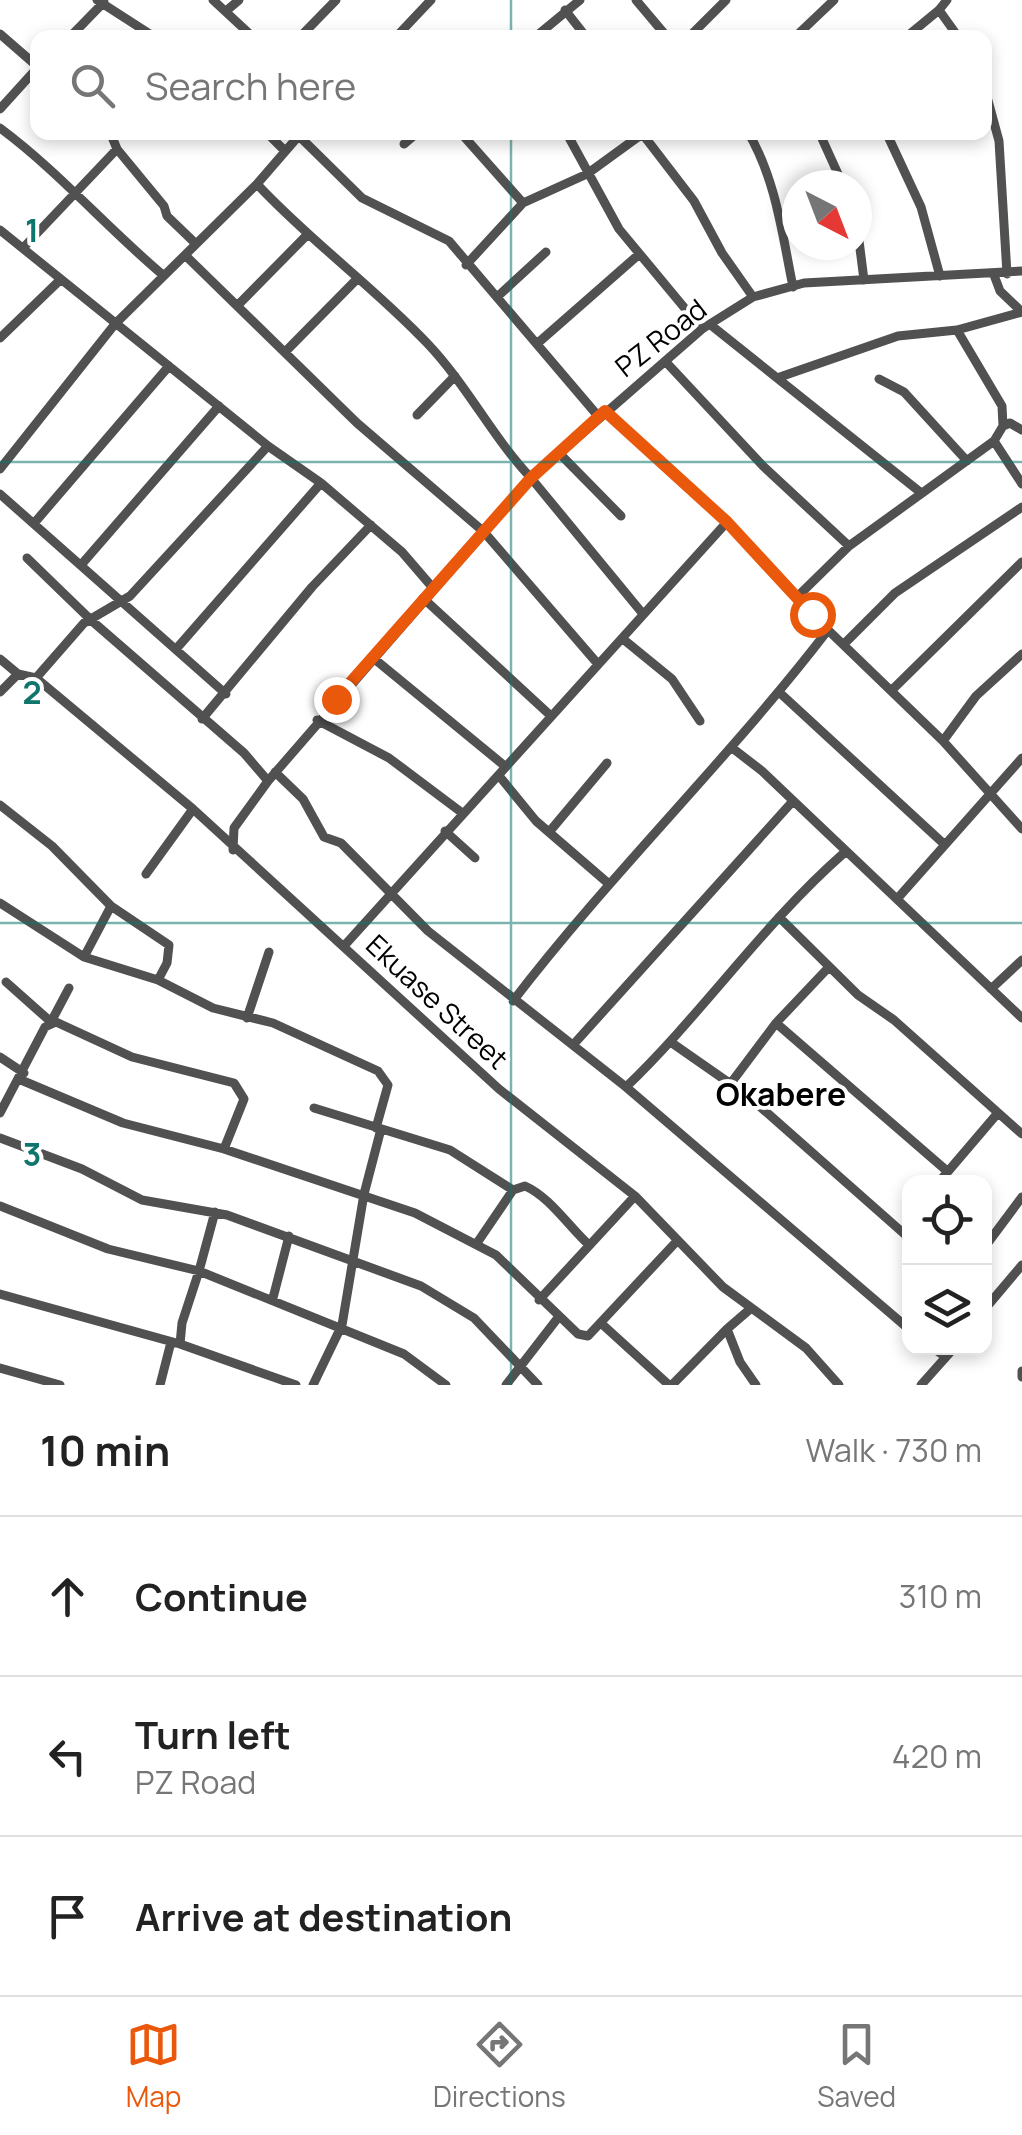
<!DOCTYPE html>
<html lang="en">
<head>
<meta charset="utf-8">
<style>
	body { margin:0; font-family:Manrope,sans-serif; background:#f2f2f2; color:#222 }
	.controls { position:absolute; right:30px; bottom:30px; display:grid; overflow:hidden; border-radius:20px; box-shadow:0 5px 15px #0003 }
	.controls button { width:90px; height:90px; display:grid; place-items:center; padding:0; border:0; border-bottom:2px solid #e0e0e0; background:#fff; color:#222; font:50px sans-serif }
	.compass { position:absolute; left:782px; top:170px; width:90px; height:90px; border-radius:50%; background:#fff; box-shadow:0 5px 15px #0003; rotate:138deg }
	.stop { position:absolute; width:30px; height:30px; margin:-22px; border:8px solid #ea580c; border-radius:50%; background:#fff }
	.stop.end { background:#ea580c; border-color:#fff; box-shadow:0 2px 10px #0008 }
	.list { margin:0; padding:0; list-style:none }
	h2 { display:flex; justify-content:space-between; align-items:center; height:130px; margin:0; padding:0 40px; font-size:42px }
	h2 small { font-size:32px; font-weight:400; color:#767676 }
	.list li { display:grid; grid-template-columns:65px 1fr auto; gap:30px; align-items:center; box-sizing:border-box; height:160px; padding:0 40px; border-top:2px solid #e0e0e0 }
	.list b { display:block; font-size:38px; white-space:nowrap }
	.list p { margin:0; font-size:32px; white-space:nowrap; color:#767676 }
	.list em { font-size:32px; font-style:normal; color:#767676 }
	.icon { flex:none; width:55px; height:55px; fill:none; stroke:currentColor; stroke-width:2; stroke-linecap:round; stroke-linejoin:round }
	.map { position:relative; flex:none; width:1022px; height:1385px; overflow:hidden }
	.search { position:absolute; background:#fff; box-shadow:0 5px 15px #0003; left:30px; right:30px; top:30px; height:110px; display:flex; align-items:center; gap:25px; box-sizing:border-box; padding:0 35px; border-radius:20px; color:#767676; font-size:38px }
	.sheet { height:610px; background:#fff }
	nav { display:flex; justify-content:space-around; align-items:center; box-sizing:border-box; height:140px; border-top:2px solid #e0e0e0; background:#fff; font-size:28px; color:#767676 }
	nav a { display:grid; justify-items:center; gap:5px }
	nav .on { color:#ea580c }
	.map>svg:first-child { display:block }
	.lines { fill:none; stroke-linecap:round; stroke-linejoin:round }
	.minor { stroke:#515151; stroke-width:9 }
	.route { stroke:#ea580c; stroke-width:12 }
	.grid { fill:none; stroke:#0f766e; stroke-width:2.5; stroke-opacity:0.55 }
	.labels { text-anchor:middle; stroke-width:8; stroke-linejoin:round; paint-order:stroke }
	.street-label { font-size:28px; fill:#000; stroke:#fff }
	.quarter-label { font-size:32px; font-weight:bold; fill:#000; stroke:#fff }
	.grid-label { font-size:32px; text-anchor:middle; font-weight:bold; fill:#0f766e; stroke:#fff; stroke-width:8; stroke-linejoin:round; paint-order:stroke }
</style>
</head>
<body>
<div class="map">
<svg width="1022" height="1385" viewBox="0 0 1022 1385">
	<rect width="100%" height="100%" fill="#fff"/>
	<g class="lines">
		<path class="minor" d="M97,0L156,38
			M213,0L254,38
			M636,0L668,38
			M947,0L939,10L959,38
			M565,10L587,38
			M226,11L239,0
			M0,34L38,67L0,109
			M69,38L104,2
			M299,38L336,0
			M395,38L431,0
			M534,38L580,0
			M688,38L726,0
			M794,38L834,0
			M905,38L939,10
			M984,86L999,141L1007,274
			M0,128C58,171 107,228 163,275
			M110,132L117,149L164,206L167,216L195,243
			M266,132L283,149
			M460,132L523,203
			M566,132L619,229L702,329
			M641,132L694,201L722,253L753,297
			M748,132C776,180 782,233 793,287
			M819,132L843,185
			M886,132L921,207L940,276
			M299,136L362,198L449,241L598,416
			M404,144L418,132
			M257,184C310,241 374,287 427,343C467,385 493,438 531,478L643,614
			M857,225L864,280
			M0,230L268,446L321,483L402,552L433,588
			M23,248L117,149
			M186,256L357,423L484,532L597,663
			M466,265L523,203L587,174L642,134
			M994,275L1000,291L1022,312
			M497,297L546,252
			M238,305L306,236
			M712,326L920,492
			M0,338L59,281
			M539,342L637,256
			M287,350L356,280
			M665,361L763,466L849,546
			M777,378L898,336L957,330L1022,312
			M879,379L904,392L967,461
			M605,411L727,522L828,630L943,741L1022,829
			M417,415L455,376
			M1003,426L1010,423L1022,430
			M994,441L1022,484
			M559,453L621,516
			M0,469L115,324L257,184L302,132
			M0,494L226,694
			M36,521L169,366
			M27,558L92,621L244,753L268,781
			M81,565L219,406
			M797,597L849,546L994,441L1003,426L1002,406L957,330
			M423,598L551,716
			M623,639L672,679L700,721
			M844,644L895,593L1022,507
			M177,648L321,483
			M372,657L506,767
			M0,659L18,674L36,678L193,809L499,1089L635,1196L723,1287L806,1348L839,1385
			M36,678L84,623L130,596L268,446
			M893,689L1022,562
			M0,692L18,674
			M780,693L944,844
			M202,719L312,587L371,525
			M317,720L389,758L461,812
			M943,741L976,696L1022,654
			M731,747L762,771L1022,1018
			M275,772L303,799L324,837L341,843L428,931L626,1087L910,1330
			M500,777L536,821L609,884
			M0,805L52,846L111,906L169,945L167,963L158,980L213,1008L273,1023L378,1071L388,1085L376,1128
			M445,831L475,858
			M550,831L607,763
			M233,850L234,828L268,781L531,478L702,329L753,297L804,283L1022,271
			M146,874L193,809
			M897,899L1022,758
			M0,903L84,957
			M111,906L84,957L158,980
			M779,917L858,995L894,1020L1022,1134
			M344,946L727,522
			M6,982L51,1022L69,988
			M991,989L1022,960
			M513,1001C612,872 729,759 828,630
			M247,1018L269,952
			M776,1023L947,1171
			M672,1043L748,1096L910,1239
			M573,1045L793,801
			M0,1057L24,1073
			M21,1080L123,1123L224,1149L415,1213L496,1255L578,1334L588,1336L677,1241
			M731,1083L776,1023L828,968
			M626,1087C703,1013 764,923 844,853
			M314,1108L450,1150L513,1190
			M0,1113L45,1027L56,1022L132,1057L234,1083L244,1099L224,1149
			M0,1138L82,1169L142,1200L227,1215L421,1286L474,1318L538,1385
			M939,1182L997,1114
			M0,1206L108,1249L199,1271L182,1323L180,1344
			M215,1212L199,1271L404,1354L446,1385
			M477,1243L513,1190L525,1186C550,1197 569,1227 589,1245
			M984,1248L1022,1197
			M0,1294L180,1344L296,1385
			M273,1298L289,1236
			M539,1300L635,1196
			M749,1310L727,1329L740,1362L756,1385
			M984,1310L1022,1265
			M603,1325L669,1385
			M933,1348L946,1357
			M0,1368L60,1385
			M1022,1371V1377
			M160,1385L171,1342
			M313,1385L342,1325L364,1194L381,1129
			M506,1385L557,1319
			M672,1385L727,1329
			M921,1385L954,1348"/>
	</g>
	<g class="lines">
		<path class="route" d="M336,699L531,478L605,411L727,522L812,614"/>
	</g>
	<path class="grid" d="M511,0V38M511,132V1385M0,462H1022M0,923H1022"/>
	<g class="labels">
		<g class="street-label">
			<text transform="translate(661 338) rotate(-38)" y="10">PZ Road</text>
			<text transform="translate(437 1002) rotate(43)" y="10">Ekuase Street</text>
		</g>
		<g class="quarter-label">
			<text x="781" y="1106">Okabere</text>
		</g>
	</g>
	<g class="grid-label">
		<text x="32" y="242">1</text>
		<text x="32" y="704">2</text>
		<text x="32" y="1166">3</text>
	</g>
</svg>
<div class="controls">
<button><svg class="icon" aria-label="locate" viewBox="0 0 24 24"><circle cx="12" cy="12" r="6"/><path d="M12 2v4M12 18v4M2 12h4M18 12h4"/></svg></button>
<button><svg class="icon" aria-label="layers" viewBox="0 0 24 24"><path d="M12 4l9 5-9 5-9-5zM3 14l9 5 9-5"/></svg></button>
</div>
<svg class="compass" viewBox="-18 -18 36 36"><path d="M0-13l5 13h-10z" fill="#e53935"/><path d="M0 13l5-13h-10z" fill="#767676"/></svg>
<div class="stop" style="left:812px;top:614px"></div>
<div class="stop end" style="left:336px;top:699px"></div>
<div class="search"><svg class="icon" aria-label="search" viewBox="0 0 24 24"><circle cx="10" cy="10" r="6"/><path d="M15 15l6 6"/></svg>Search here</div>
</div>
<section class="sheet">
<h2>10 min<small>Walk · 730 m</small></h2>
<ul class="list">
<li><svg class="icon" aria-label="ahead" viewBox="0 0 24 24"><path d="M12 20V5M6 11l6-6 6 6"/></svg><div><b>Continue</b></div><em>310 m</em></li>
<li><svg class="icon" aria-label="left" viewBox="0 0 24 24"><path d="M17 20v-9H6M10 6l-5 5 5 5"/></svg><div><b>Turn left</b><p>PZ Road</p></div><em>420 m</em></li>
<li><svg class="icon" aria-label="arrive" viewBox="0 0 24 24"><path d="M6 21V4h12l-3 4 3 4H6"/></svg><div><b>Arrive at destination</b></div></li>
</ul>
</section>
<nav>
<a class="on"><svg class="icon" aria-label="map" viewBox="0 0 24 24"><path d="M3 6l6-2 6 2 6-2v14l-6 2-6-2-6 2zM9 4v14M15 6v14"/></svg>Map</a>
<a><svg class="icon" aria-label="directions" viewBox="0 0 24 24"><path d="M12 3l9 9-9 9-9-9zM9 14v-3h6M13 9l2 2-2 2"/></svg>Directions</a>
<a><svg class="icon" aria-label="saved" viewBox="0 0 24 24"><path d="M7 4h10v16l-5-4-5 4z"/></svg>Saved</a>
</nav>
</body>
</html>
